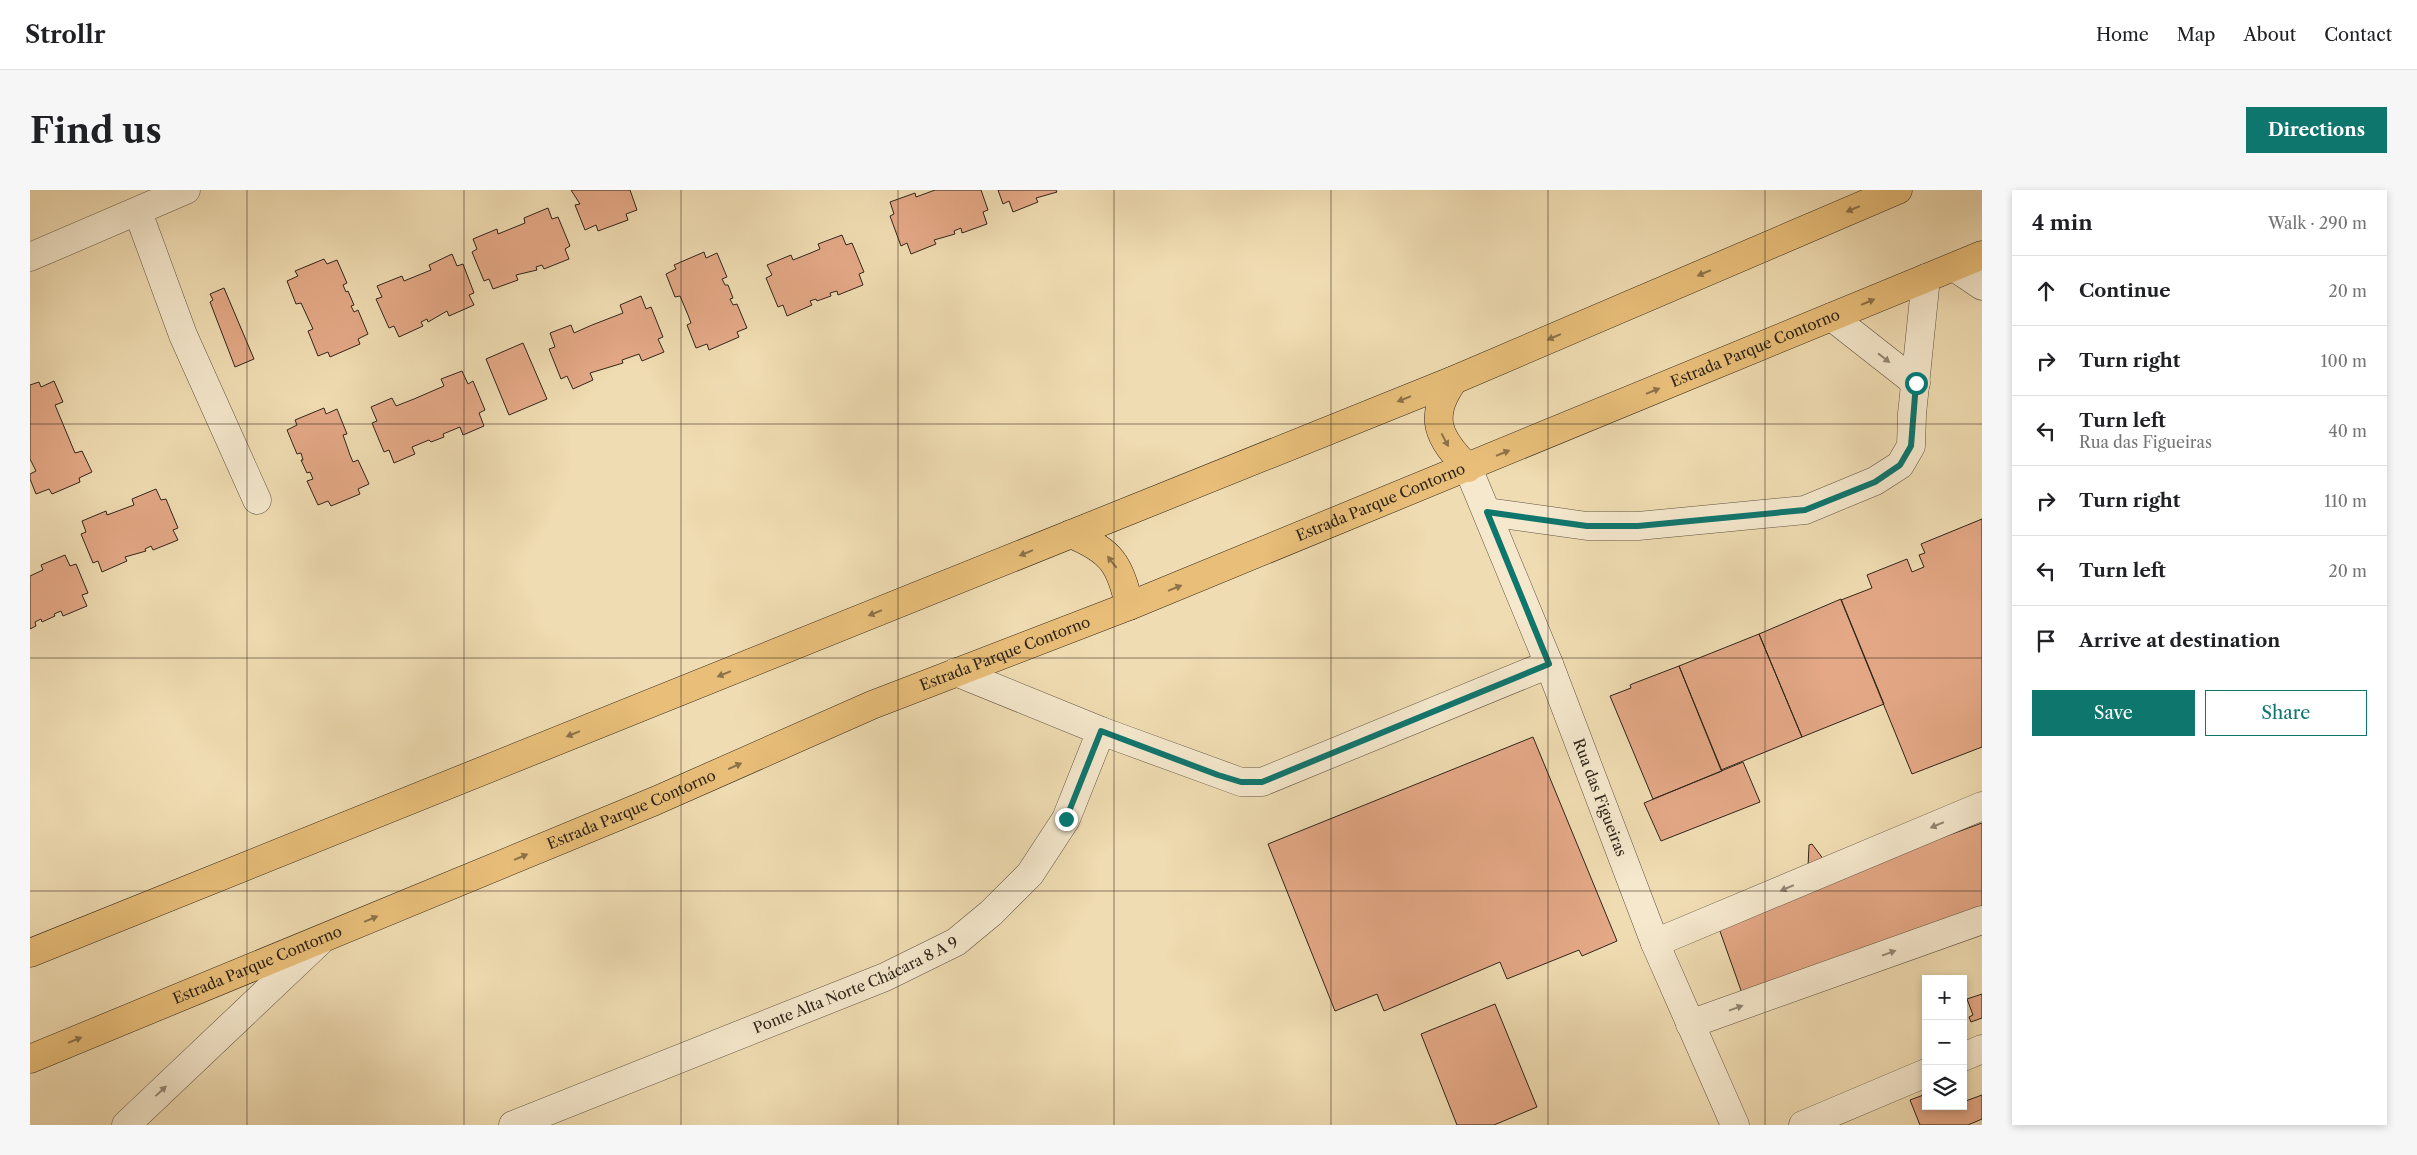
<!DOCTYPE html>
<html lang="en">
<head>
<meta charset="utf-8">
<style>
	body { margin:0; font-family:"Libre Caslon Text",serif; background:#f6f6f6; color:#202124 }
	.controls { position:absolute; right:15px; bottom:15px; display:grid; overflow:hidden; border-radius:0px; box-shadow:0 2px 8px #0003 }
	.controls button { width:45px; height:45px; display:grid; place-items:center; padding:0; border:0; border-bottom:1px solid #e0e0e0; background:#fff; color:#202124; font:25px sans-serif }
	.stop { position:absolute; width:15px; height:15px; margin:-11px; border:4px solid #0f766e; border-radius:50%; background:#fff }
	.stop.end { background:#0f766e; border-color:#fff; box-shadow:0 1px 5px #0008 }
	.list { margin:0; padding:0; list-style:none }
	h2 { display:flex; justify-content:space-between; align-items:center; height:65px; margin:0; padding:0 20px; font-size:21px }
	h2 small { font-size:16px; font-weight:400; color:#757577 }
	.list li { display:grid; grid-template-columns:32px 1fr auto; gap:15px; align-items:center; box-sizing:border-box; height:70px; padding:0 20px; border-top:1px solid #e0e0e0 }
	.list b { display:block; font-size:19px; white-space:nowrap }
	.list p { margin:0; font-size:16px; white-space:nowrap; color:#757577 }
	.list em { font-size:16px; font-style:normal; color:#757577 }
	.actions { display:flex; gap:10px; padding:15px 20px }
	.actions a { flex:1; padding:11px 0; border:1px solid #0f766e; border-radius:0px; text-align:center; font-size:18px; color:#0f766e }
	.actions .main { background:#0f766e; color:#fff }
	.icon { flex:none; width:28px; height:28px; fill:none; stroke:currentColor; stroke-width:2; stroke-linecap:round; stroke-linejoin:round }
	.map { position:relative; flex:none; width:1952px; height:935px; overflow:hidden; border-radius:0px }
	header { display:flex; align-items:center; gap:30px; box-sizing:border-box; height:70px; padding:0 25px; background:#fff; border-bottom:1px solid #e0e0e0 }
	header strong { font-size:24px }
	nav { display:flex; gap:28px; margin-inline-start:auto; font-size:18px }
	.intro { display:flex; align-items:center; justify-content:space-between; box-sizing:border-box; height:120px; padding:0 30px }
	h1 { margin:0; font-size:35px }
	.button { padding:12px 22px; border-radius:0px; background:#0f766e; color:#fff; font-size:18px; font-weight:700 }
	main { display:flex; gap:30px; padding:0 30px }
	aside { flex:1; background:#fff; border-radius:0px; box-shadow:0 2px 8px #0003 }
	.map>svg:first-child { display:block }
	.building { fill:#e4a886; stroke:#2f261b }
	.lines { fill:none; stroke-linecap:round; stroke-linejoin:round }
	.minor-casing { stroke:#5f5441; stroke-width:29 }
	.highway-casing { stroke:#2f261b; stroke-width:29 }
	.minor { stroke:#f5e8cd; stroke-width:28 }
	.highway { stroke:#e8be79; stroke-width:28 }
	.oneway { fill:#8c724a }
	.oneway2 { fill:#928774 }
	.route { stroke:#0f766e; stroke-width:6 }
	.grid { fill:none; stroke:#2f261b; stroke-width:1; stroke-opacity:0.55 }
	.labels { text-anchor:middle; stroke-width:4; stroke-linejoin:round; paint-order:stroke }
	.street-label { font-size:15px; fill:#2f261b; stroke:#f5e8cd }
</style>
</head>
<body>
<header>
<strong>Strollr</strong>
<nav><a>Home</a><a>Map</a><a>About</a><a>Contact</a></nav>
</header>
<div class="intro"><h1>Find us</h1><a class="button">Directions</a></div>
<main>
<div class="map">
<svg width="1952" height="935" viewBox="0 0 1952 935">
	<rect width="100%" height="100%" fill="#f0dcb2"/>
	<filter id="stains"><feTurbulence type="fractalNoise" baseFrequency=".004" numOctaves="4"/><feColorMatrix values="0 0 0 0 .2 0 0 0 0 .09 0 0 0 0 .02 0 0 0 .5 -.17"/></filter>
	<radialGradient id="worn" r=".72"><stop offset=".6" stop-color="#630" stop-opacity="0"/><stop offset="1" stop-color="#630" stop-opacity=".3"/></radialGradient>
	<path class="building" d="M541,0H600L607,20L596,24L598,30L568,41L566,35L555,40L545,15L550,14Z
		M905,0H951L958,20L953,22L957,34L932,43L931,38L924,41L925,44L904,50L906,54L881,64L877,53L871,56L860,26L864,24L860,12L885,3L886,7Z
		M968,0H1026L1027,2L1006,8L1008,12L983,22L979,11L973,14Z
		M518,18L522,29L528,27L540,56L535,59L539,69L514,79L512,75L506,77L507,80L486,85L488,90L463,99L459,89L454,91L442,62L447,59L443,49L467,39L468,44L495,33L494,28Z
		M812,45L816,55L822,53L834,82L829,84L833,95L808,105L807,101L800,103L801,106L787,111L786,109L780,111L782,115L757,126L753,115L748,117L736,88L742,85L737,75L761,65L763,70L783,62L790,59L788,54Z
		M674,62L676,68L687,63L697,87L692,89L695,95H698L703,108L700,109L703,115L707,114L717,138L707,142L709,147L679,160L677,154L666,158L657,135L661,133L658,125L650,106L645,107L636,84L646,79L644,75Z
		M422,64L427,76L433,74L444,103L439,105L444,115L419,126L417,121L398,132L397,129L391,132L393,136L369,147L364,136L359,138L346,109L352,107L347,96L372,86L374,91L401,80L399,75Z
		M294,69L297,74L307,70L317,93L313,95L316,102L318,101L324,115L321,116L324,122L328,120L338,144L328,149L330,154L300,167L298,162L288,166L278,141L283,139L271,113L266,114L257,91L268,86L265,81Z
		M194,98L224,169L205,177L180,112L183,110L180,104Z
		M611,106L616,119L621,117L633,147L628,149L634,162L612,171L609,164L592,170L593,173L560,183L563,190L543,199L537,186L531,189L519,159L525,157L520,143L541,135L544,143L562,135L593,123L590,115Z
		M493,153L517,209L479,225L456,169Z
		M432,181L438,194L443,191L455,220L449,223L454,236L433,245L430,237L413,244L414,247L401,252L399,250L382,257L385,264L364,273L359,260L354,262L342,233L347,231L341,217L362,208L366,216L384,209L414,196L411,189Z
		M24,191L33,212L25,215L45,263L52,261L62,282L49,288L50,292L22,304L19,299L6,304L0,289V284L6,281L0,269V195L9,192L11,197Z
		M294,218L296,224L307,219L317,244L313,245L320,265L323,272L328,270L339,294L328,299L330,304L301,316L298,311L288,315L277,291L283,289L280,282L277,283L271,270H273L271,263L267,264L257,240L267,235L265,230Z
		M126,299L131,310L136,309L148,338L143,340L148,350L123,360L121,356L115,359L116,361L95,367L97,371L72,382L68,371L63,373L51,344L56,342L52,331L76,321L77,325L104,315L102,309Z
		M1952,329V557L1882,584L1811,410L1842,398L1837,385L1877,369L1882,382L1894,377L1889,365L1895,363L1891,354Z
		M35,365L40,376L46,374L58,403L52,405L57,416L33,426L31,421L24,424L25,426L12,432L11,429L5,432L6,436L0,439V386L13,380L11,375Z
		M1811,409L1854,514L1772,547L1729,444Z
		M1729,444L1772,547L1691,580L1649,476Z
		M1649,476L1692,581L1623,609L1580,506L1601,498L1600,495L1602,494Z
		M1503,547L1587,751L1552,766L1549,760L1477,789L1470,772L1354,821L1347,804L1305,821L1238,654Z
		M1713,572L1730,612L1631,651L1614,613Z
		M1952,633V718L1713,806L1686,730L1778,677L1779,655L1782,654L1794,670L1801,688Z
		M1952,804V828L1941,832L1939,827L1943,825L1937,809Z
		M1465,814L1507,917L1464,935H1427L1391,844Z
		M1896,904V916L1921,918L1933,916V912L1952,905V929L1938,935H1890L1880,910Z"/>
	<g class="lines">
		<defs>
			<g id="minor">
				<path d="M108,22L153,145L227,310"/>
				<path d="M0,67L156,0"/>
				<path d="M1924,77L1952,96"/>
				<path d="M1802,127L1886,193"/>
				<path id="s1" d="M1438,278L1519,474L1625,753L1705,935"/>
				<path d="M1457,322L1557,336H1608L1775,320L1845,291L1870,275L1881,256L1882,224L1896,88"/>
				<path d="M926,482L1071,541L1211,592H1232L1519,474"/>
				<path d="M1625,753L1952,616"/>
				<path d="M1660,834L1952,730"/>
				<path d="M1933,867L1952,859"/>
				<path d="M96,935L290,751"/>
				<path id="s2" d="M483,935L855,787L926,752L961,723L1000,684L1036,629L1071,541"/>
				<path d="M1773,935L1896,883"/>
			</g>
			<g id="highway">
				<path d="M1424,190C1397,227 1408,248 1438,278"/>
				<path d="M1041,344C1080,360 1091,374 1099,416"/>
				<path d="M0,763L1424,190L1868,0"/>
				<path id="s3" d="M0,869L625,611L842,515L1099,416L1952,65"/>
			</g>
		</defs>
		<use href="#minor" class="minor-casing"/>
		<use href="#highway" class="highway-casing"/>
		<use href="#minor" class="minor"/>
		<use href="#highway" class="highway"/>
	</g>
	<defs><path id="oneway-solid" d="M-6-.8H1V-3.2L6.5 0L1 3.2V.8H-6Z" transform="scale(1.25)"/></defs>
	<g class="oneway">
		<use href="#oneway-solid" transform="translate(1823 19) rotate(157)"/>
		<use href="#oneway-solid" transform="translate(1674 83) rotate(157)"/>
		<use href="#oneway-solid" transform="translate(1838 112) rotate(-23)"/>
		<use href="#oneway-solid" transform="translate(1524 147) rotate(157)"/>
		<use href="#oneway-solid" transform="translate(1623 201) rotate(-22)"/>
		<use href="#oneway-solid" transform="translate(1374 209) rotate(158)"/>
		<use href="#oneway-solid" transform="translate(1415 250) rotate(62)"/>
		<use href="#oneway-solid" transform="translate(1473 263) rotate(-22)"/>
		<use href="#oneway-solid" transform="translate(996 363) rotate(158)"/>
		<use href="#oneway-solid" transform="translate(1082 372) rotate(-128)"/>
		<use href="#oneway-solid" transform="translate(1145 398) rotate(-22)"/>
		<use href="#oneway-solid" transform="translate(845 423) rotate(158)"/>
		<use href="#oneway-solid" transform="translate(694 484) rotate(158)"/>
		<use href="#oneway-solid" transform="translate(543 544) rotate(158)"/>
		<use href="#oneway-solid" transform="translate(705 576) rotate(-24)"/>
		<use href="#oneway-solid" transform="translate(491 667) rotate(-23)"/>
		<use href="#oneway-solid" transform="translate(341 729) rotate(-23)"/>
		<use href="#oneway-solid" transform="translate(45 850) rotate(-22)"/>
	</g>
	<g class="oneway2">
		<use href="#oneway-solid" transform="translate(1854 168) rotate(38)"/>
		<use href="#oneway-solid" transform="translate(1907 635) rotate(157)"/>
		<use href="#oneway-solid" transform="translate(1757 698) rotate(157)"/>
		<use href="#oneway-solid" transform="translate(1859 763) rotate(-20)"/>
		<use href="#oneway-solid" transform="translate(1706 818) rotate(-20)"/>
		<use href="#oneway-solid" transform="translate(131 901) rotate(-43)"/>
	</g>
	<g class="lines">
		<path class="route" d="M1036,629L1071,541L1188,585L1211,592H1232L1519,474L1457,322L1557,336H1608L1775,320L1845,292L1870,275L1881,256L1886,193"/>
	</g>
	<path class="grid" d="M217,0V935M434,0V935M651,0V935M868,0V935M1084,0V935M1301,0V935M1518,0V935M1735,0V935M0,234H1952M0,468H1952M0,701H1952"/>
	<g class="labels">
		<g class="street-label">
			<text dy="5" stroke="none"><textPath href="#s3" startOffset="1866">Estrada Parque Contorno</textPath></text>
			<text dy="5" stroke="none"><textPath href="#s3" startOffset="1461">Estrada Parque Contorno</textPath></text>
			<text dy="5" stroke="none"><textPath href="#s3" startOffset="1056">Estrada Parque Contorno</textPath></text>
			<text dy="5" stroke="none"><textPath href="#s1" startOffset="355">Rua das Figueiras</textPath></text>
			<text dy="5" stroke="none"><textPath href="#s3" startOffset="651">Estrada Parque Contorno</textPath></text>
			<text dy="5" stroke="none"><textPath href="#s3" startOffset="246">Estrada Parque Contorno</textPath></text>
			<text dy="5" stroke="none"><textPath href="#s2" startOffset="370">Ponte Alta Norte Chácara 8 A 9</textPath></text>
		</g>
	</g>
	<rect width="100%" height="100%" filter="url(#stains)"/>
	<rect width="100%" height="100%" fill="url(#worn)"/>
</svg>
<div class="controls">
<button>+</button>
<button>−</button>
<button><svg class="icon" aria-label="layers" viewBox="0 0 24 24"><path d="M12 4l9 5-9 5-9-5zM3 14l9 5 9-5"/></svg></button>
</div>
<div class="stop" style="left:1886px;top:193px"></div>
<div class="stop end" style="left:1036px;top:629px"></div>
</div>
<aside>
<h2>4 min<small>Walk · 290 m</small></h2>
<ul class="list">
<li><svg class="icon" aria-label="ahead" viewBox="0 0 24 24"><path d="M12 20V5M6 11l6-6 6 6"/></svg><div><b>Continue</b></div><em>20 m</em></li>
<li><svg class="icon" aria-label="right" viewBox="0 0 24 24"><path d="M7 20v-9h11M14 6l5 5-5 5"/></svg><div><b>Turn right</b></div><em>100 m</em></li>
<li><svg class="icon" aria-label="left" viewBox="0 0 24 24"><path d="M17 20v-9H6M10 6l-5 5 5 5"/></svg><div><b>Turn left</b><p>Rua das Figueiras</p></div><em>40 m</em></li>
<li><svg class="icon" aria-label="right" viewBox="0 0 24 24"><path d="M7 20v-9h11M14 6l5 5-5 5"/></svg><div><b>Turn right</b></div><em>110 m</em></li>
<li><svg class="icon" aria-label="left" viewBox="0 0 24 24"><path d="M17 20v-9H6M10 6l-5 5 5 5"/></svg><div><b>Turn left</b></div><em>20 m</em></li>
<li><svg class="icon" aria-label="arrive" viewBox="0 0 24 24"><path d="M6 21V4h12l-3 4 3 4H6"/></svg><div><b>Arrive at destination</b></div></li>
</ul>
<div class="actions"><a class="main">Save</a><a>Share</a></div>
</aside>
</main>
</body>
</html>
